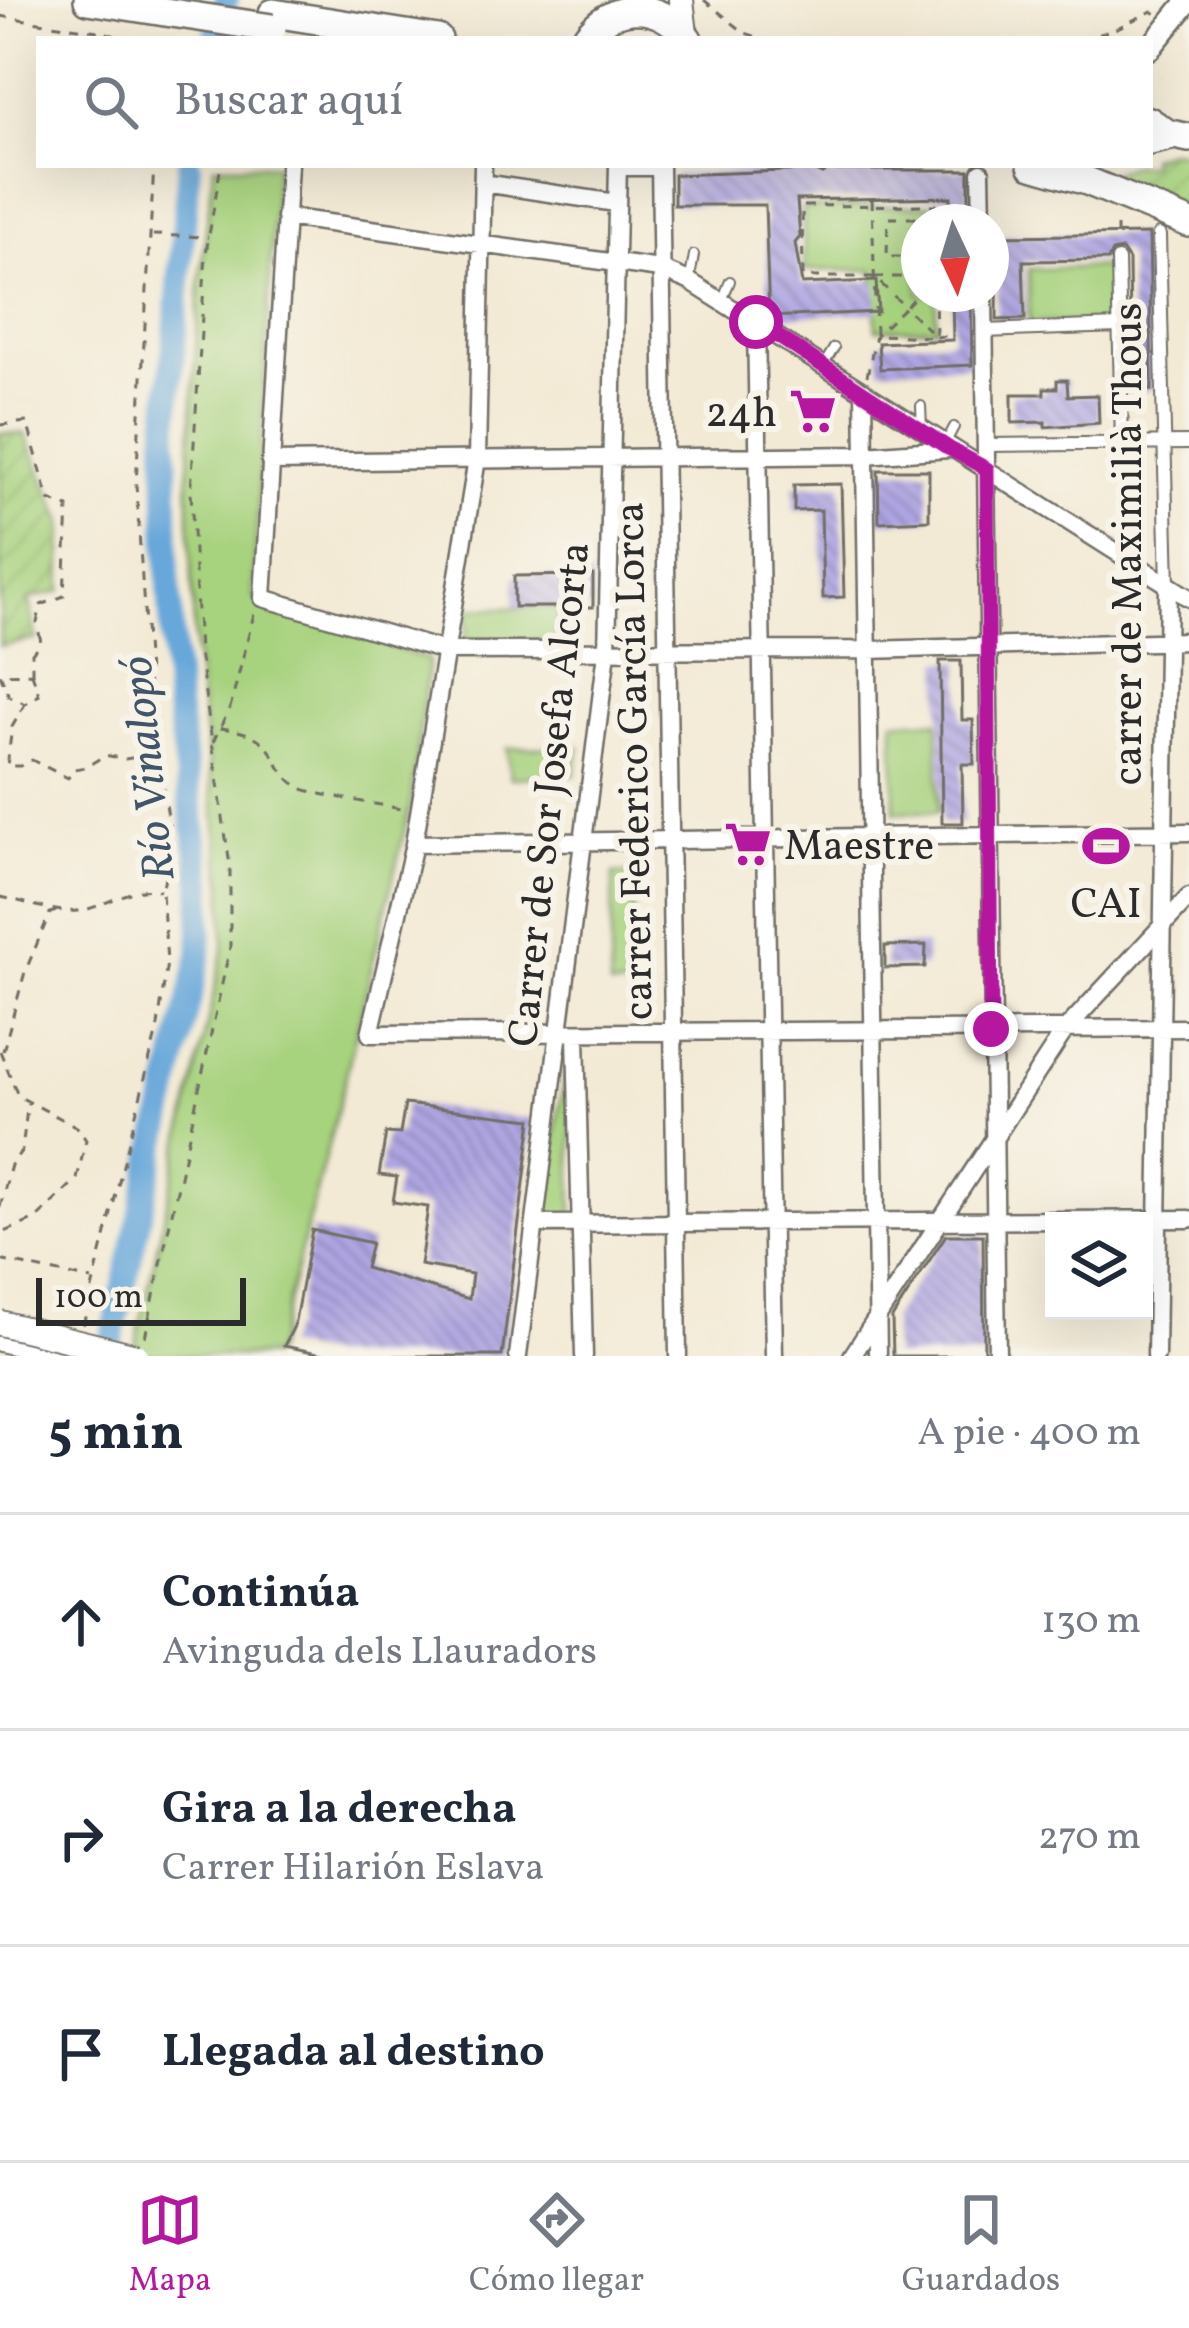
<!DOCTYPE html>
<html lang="es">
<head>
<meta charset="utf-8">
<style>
	body { margin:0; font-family:Vollkorn,serif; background:#f2f2f3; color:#1f2937 }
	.controls { position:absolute; right:36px; bottom:36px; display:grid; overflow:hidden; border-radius:0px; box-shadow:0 12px 48px #0002 }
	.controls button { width:108px; height:108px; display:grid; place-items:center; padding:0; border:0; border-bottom:3px solid #e0e1e3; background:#fff; color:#1f2937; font:60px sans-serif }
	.compass { position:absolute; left:901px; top:204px; width:108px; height:108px; border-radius:50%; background:#fff; box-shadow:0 12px 48px #0002; rotate:176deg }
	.scale { position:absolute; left:36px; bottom:30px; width:210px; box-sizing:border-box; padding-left:12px; border:6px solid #2b2b2b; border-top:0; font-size:33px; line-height:42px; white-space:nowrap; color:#2b2b2b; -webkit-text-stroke:9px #f7f3e8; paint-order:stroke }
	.stop { position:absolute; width:36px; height:36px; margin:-27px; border:9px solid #b5179e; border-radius:50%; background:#fff }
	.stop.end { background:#b5179e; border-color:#fff; box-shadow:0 3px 12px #0008 }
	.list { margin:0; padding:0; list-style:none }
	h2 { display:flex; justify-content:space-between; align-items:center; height:156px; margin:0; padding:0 48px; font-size:51px }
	h2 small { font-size:39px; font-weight:400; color:#747a83 }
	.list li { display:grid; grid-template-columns:78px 1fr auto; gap:36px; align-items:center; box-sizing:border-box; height:216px; padding:0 48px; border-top:3px solid #e0e1e3 }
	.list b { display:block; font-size:45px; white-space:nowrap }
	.list p { margin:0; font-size:39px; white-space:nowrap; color:#747a83 }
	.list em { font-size:39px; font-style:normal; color:#747a83 }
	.icon { flex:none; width:66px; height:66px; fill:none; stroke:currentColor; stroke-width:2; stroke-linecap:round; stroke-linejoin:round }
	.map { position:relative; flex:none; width:1189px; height:1356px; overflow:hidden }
	.search { position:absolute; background:#fff; box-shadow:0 12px 48px #0002; left:36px; right:36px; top:36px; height:132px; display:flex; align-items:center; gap:30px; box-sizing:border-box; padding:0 42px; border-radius:0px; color:#747a83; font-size:45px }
	.sheet { height:804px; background:#fff }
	nav { display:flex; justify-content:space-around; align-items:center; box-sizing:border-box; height:168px; border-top:3px solid #e0e1e3; background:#fff; font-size:33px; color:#747a83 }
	nav a { display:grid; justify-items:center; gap:6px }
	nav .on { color:#b5179e }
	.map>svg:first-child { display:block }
	.green { fill:#a7d27e; stroke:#697e54; stroke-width:3 }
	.garden { fill:url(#garden-furrows); stroke:#697e54; stroke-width:3 }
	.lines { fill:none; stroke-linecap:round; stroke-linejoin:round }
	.river { stroke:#68a7da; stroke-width:24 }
	.building { fill:url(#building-back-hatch) }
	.service-casing { stroke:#716e66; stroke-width:12 }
	.pedestrian-casing { stroke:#716e66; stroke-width:16 }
	.minor-casing { stroke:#716e66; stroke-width:21 }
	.tertiary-casing { stroke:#716e66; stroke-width:26 }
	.secondary-casing { stroke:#716e66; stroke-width:28 }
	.primary-casing { stroke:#716e66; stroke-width:32 }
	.path { stroke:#716e66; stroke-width:3; stroke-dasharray:9 9; stroke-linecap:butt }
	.service { stroke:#fff; stroke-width:8 }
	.pedestrian { stroke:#fff; stroke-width:12 }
	.minor { stroke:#fff; stroke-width:16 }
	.tertiary { stroke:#fff; stroke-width:21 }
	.secondary { stroke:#fff; stroke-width:24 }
	.primary { stroke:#fff; stroke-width:27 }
	.secondary-bridge-casing { stroke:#716e66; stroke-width:28; stroke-linecap:butt }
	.primary-bridge-casing { stroke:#716e66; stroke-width:32; stroke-linecap:butt }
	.secondary-bridge { stroke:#fff; stroke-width:24 }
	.primary-bridge { stroke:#fff; stroke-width:27 }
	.route { stroke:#b5179e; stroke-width:15 }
	.labels { text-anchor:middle; stroke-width:12; stroke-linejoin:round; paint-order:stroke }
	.poi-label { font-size:42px; fill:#2b2b2b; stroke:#f7f3e8; text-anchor:end }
	.street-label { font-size:42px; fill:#2b2b2b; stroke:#f7f3e8 }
	.water-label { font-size:45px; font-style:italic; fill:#405668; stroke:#f7f3e8 }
</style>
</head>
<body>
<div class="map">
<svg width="1189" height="1356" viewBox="0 0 1189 1356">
	<defs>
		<pattern id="garden-furrows" width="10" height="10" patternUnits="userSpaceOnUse" patternTransform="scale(3)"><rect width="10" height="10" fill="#a7d27e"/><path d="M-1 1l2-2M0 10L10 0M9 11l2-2" fill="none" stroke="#90b46d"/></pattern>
		<pattern id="building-back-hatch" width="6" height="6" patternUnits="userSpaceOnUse" patternTransform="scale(3)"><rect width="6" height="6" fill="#afa5e2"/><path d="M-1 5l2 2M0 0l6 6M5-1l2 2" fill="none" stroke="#8f87b7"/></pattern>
	</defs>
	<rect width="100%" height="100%" fill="#f7f3e8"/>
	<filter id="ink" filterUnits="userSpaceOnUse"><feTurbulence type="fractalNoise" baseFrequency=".00833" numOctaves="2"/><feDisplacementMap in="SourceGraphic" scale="24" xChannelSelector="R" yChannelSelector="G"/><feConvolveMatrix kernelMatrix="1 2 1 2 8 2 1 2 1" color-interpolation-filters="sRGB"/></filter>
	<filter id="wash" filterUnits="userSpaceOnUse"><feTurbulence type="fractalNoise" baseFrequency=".004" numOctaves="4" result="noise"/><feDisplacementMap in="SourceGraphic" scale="48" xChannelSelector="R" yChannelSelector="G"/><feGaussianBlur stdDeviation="2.7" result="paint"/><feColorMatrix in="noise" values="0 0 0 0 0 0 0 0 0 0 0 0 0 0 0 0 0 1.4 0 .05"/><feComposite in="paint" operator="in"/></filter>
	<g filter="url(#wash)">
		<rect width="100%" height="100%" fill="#f3ead5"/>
		<path class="green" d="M214,165H276L253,597L429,660L410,807L342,1092L275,1350L271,1356H133L224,948L223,883L195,654L188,484L200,281Z
			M936,205V222H919V294H936V328L876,329L873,270H805L803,208Z
			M1114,267L1115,323H1029V269Z
			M557,607V641L466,642L468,609Z
			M894,721H938L939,812H895Z
			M580,747L575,775L510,778L507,748Z
			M633,873L635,987H610L613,874Z
			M570,1042L573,1216L542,1217Z"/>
		<path class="garden" d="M1171,151L1189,152V214L1099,177L1132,165H1150V156Z
			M0,433L25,434L63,522L61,591L29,599L36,639L0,646Z"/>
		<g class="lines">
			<path class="river" d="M215,39L226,0
				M108,1356L200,954L202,883L177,707L168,572L166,439L189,165"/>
		</g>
		<g id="blocks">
			<path class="building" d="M813,170L822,174L829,170H969V222H951V197L797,200L800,237L795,243L802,284L876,281L878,312L769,317L765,205H674V175Z
				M1149,234L1152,390L1131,391L1129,260L1122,250L1112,252L1108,260L1023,261L1025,319L997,320L998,236Z
				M952,294H971L972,365L880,369L878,343L953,340Z
				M1057,380H1067L1068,396L1098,395L1099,423L1045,427V422L1012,423V394H1044V388H1057Z
				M878,470H929V520L879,522Z
				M841,484L844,597L823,598L821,510L794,511V485Z
				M593,575V607H514V576Z
				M940,661H961L962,720H973L974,764H962L963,823H942Z
				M926,945L925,967L885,968V946Z
				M405,1104L532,1119L502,1356H332L284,1346L294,1326L312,1230L371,1243L365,1268L469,1299L472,1274L420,1265L428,1207L393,1202L397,1177L379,1175L386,1133L400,1134Z
				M946,1235H983L984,1356H893L892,1318Z"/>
		</g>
	</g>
	<g filter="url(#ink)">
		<use href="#blocks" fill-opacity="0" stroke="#716e66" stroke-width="3"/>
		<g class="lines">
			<defs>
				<path id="service" d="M690,278L694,255
					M722,301L730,281
					M823,366L834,348
					M921,406L922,429
					M945,444L954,427"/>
				<path id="pedestrian" d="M1159,235L1168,585
					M1118,260L1122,444
					M984,331L1119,326
					M986,445L1189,443"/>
				<path id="minor" d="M289,165L263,598L445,651L868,650L1189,641
					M483,165L477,459L414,844L370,1034L1189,1028
					M660,165L678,1356
					M618,167H660
					M981,172L982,222
					M483,183L616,203
					M285,217L660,269L689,281L1189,598
					M984,294L997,1356
					M756,323L774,1356
					M864,391L878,1356
					M270,462L865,455L949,449
					M414,844L1189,832
					M576,1035L584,1356
					M536,1224L1189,1219
					M518,1356L607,652L618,165
					M852,1356L1065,1030L1189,897
					M1156,1356L1168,585"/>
				<path id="tertiary" d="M1150,48L1189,0
					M1150,118L1175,135"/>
				<path id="secondary" d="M681,0L685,34
					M0,1339L73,1356"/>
				<path id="primary" d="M88,0L165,12
					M273,13L438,39
					M585,39C612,0 661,0 688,39
					M1150,141L1175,135L1189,138
					M1032,165L1087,181L1189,223"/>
			</defs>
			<use href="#service" class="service-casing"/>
			<use href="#pedestrian" class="pedestrian-casing"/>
			<use href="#minor" class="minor-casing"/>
			<use href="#tertiary" class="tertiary-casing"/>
			<use href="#secondary" class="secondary-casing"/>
			<use href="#primary" class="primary-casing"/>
			<path class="path" d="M704,0L745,33L764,39
				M0,16L104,32L124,39
				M1081,39L1111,31L1152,11L1156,14
				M870,168L871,170
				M872,199L876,335L936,337L935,294
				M153,235L208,237
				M1117,235V222
				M919,257H887L888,218H926V222
				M874,277H803L802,206L936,205V222
				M919,277H874L905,307L919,293
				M867,376L876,335L905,307L936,337L953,335
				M0,425L27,422L49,500L68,507L64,596L41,605L37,623L41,642L32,653V673
				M32,673L39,695L25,704L9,696L0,674Z
				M25,704L12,727L7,766H20L32,760L68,778L74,769L86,767L105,755L125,759L156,754
				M220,728C286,735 264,767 301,788C314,795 386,805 405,810
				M213,742L230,708L255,610
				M0,897C25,901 51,913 77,911C104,909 133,883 160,891
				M0,1051L18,1096L77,1127L86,1140L77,1179L36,1219L0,1234
				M3,1051L25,972L50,913L56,911
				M0,1207L11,1165L22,1150L28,1101
				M0,1260L92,1280
				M83,1325L158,1026L167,962L162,892L172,844L149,689L136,484L154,165
				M145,1337L230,947V866L199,652L191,491L206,253L221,165"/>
			<use href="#service" class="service"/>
			<use href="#pedestrian" class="pedestrian"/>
			<use href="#minor" class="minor"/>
			<use href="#tertiary" class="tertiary"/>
			<use href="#secondary" class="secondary"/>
			<use href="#primary" class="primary"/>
			<defs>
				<path id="secondary-bridge" d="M0,1323L136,1356"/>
				<path id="primary-bridge" d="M165,12L272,28"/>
			</defs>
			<use href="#secondary-bridge" class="secondary-bridge-casing"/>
			<use href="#primary-bridge" class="primary-bridge-casing"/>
			<use href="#secondary-bridge" class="secondary-bridge"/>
			<use href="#primary-bridge" class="primary-bridge"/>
		</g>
	</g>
	<g class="lines" filter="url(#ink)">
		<path class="route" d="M756,322L950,449L987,469L991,1029"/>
	</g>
	<defs>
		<symbol id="supermarket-bare" viewBox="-9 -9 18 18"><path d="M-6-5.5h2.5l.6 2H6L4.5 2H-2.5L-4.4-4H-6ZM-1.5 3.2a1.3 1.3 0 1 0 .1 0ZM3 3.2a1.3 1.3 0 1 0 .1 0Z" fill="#b5179e" stroke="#f7f3e8" stroke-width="2.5" paint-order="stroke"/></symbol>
		<symbol id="stadium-bare" viewBox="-9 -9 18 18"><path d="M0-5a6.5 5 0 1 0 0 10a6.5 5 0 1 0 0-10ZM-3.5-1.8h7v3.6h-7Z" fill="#b5179e" stroke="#f7f3e8" stroke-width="2.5" paint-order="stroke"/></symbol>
	</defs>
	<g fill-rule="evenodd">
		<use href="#supermarket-bare" x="780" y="378" width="66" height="66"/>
		<use href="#supermarket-bare" x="715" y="811" width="66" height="66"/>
		<use href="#stadium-bare" x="1073" y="813" width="66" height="66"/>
	</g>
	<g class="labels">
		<g class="poi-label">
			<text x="777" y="426">24h</text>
			<text x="784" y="859" text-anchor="start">Maestre</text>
			<text x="1106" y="917" text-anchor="middle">CAI</text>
		</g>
		<g class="street-label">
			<text transform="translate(1126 544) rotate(-90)" y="15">carrer de Maximilià Thous</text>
			<text transform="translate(632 761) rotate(-91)" y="15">carrer Federico García Lorca</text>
			<text transform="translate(547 794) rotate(-84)" y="15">Carrer de Sor Josefa Alcorta</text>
		</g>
		<g class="water-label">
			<text transform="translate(146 769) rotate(-96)" y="16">Río Vinalopó</text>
		</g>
	</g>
</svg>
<div class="controls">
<button><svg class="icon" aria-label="layers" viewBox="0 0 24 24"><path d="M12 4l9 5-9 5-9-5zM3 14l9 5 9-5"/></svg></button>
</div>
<svg class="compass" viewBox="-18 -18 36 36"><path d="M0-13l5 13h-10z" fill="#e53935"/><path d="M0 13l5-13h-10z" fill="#747a83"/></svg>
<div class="scale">100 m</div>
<div class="stop" style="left:756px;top:322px"></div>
<div class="stop end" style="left:991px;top:1029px"></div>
<div class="search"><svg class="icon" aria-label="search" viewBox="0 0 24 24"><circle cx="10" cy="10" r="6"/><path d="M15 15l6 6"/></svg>Buscar aquí</div>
</div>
<section class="sheet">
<h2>5 min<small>A pie · 400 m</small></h2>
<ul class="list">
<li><svg class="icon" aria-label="ahead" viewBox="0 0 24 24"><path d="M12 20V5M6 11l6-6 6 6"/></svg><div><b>Continúa</b><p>Avinguda dels Llauradors</p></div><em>130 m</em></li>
<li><svg class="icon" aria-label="right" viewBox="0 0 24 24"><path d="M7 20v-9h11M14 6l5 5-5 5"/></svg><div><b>Gira a la derecha</b><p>Carrer Hilarión Eslava</p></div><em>270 m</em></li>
<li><svg class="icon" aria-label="arrive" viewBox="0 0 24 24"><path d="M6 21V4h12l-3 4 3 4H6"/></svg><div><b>Llegada al destino</b></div></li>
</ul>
</section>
<nav>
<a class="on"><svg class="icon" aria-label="map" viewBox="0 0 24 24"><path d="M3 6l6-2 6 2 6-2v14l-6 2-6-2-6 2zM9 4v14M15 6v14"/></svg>Mapa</a>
<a><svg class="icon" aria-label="directions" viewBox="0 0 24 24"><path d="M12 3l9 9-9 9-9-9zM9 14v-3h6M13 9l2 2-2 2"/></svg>Cómo llegar</a>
<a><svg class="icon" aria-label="saved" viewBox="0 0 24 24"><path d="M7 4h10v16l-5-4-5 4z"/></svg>Guardados</a>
</nav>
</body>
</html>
